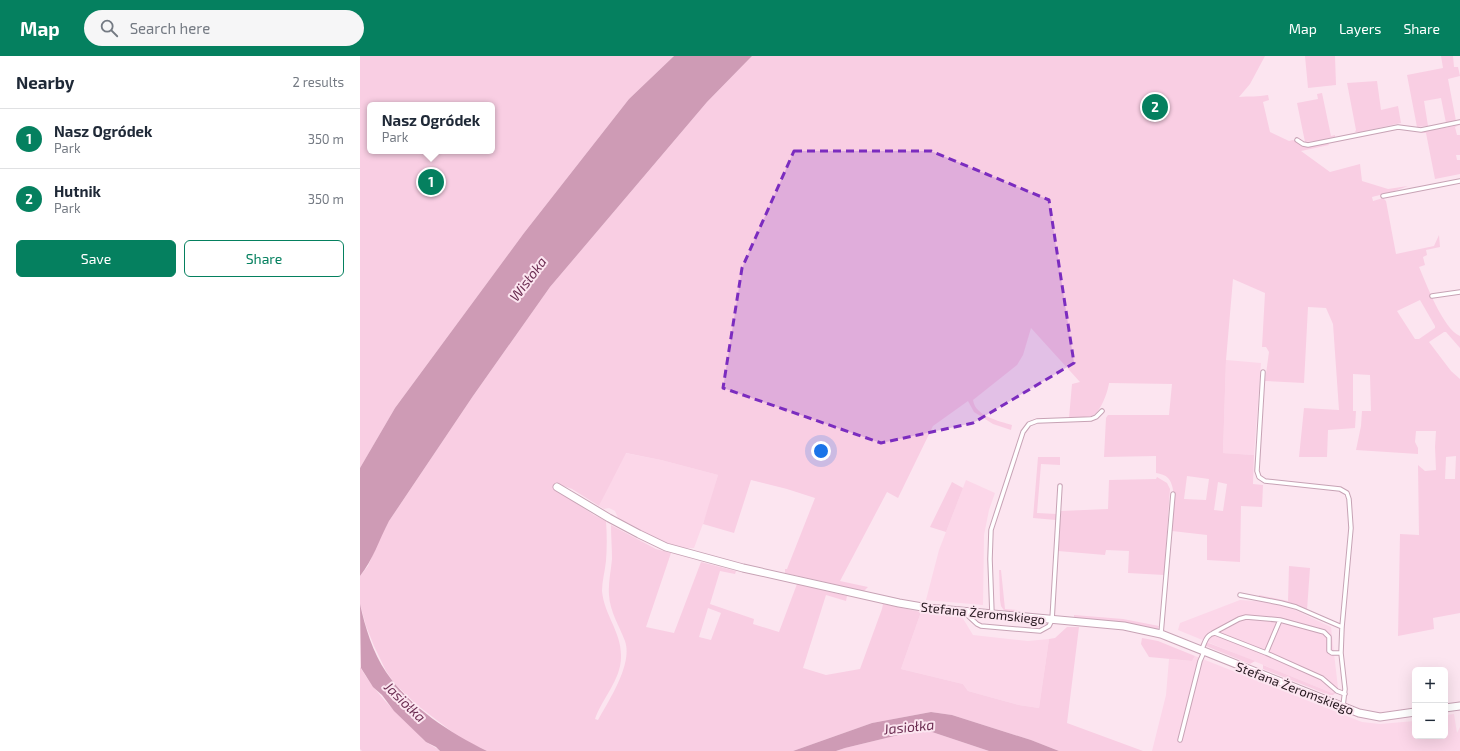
<!DOCTYPE html>
<html lang="en">
<head>
<meta charset="utf-8">
<style>
	body { margin:0; font-family:"Exo 2",sans-serif; background:#f6f6f7; color:#1f2937 }
	.controls { position:absolute; right:12px; bottom:12px; display:grid; overflow:hidden; border-radius:6px; box-shadow:0 4px 16px #0002 }
	.controls button { width:36px; height:36px; display:grid; place-items:center; padding:0; border:0; border-bottom:1px solid #e0e1e3; background:#fff; color:#1f2937; font:20px sans-serif }
	.you { position:absolute; left:461px; top:395px; width:14px; height:14px; margin:-10px; border:3px solid #fff; border-radius:50%; background:#1a73e8; box-shadow:0 0 0 6px #1a73e833 }
	.badge { display:grid; place-items:center; width:26px; height:26px; border-radius:50%; background:#05805f; color:#fff; font-size:13px; font-weight:700 }
	.pin { position:absolute; translate:-50% -50%; border:2px solid #fff; box-shadow:0 1px 4px #0006 }
	.popup { position:absolute; left:7px; top:46px; width:128px; height:52px; box-sizing:border-box; display:grid; place-content:center; border-radius:6px; background:#fff; filter:drop-shadow(0 1px 3px #0005); font-size:13px; white-space:nowrap; color:#747a83 }
	.popup b { font-size:15px; color:#1f2937 }
	.popup::after { content:''; position:absolute; left:50%; top:100%; margin-left:-8px; border:8px solid transparent; border-top-color:#fff }
	.list { margin:0; padding:0; list-style:none }
	h2 { display:flex; justify-content:space-between; align-items:center; height:52px; margin:0; padding:0 16px; font-size:17px }
	h2 small { font-size:13px; font-weight:400; color:#747a83 }
	.list li { display:grid; grid-template-columns:26px 1fr auto; gap:12px; align-items:center; box-sizing:border-box; height:60px; padding:0 16px; border-top:1px solid #e0e1e3 }
	.list b { display:block; font-size:15px; white-space:nowrap }
	.list p { margin:0; font-size:13px; white-space:nowrap; color:#747a83 }
	.list em { font-size:13px; font-style:normal; color:#747a83 }
	.actions { display:flex; gap:8px; padding:12px 16px }
	.actions a { flex:1; padding:9px 0; border:1px solid #05805f; border-radius:6px; text-align:center; font-size:14px; color:#05805f }
	.actions .main { background:#05805f; color:#fff }
	.icon { flex:none; width:22px; height:22px; fill:none; stroke:currentColor; stroke-width:2; stroke-linecap:round; stroke-linejoin:round }
	.map { position:relative; flex:none; width:1100px; height:695px; overflow:hidden }
	header { display:flex; align-items:center; gap:24px; box-sizing:border-box; height:56px; padding:0 20px; background:#05805f; color:#fff }
	header strong { font-size:19px }
	nav { display:flex; gap:22px; margin-inline-start:auto; font-size:14px }
	.search { width:280px; height:36px; background:#f6f6f7; display:flex; align-items:center; gap:10px; box-sizing:border-box; padding:0 14px; border-radius:22px; color:#747a83; font-size:15px }
	main { display:flex }
	aside { flex:1; background:#fff }
	.map>svg:first-child { display:block }
	.built { fill:#fcd7e9 }
	.green { fill:#f9cee3; fill-rule:evenodd }
	.water { fill:#ce9bb5 }
	.lines { fill:none; stroke-linecap:round; stroke-linejoin:round }
	.service-casing { stroke:#c7a3b5; stroke-width:5.5 }
	.minor-casing { stroke:#c7a3b5; stroke-width:9 }
	.service { stroke:#fff; stroke-width:3.5 }
	.minor { stroke:#fff; stroke-width:7 }
	.marked { fill:#7b2cbf; fill-opacity:0.2; stroke:#7b2cbf; stroke-width:3; stroke-dasharray:8 5; stroke-linejoin:round }
	.labels { text-anchor:middle; stroke-width:4; stroke-linejoin:round; paint-order:stroke }
	.street-label { font-size:13px; fill:#25171e; stroke:#fce5f0 }
	.water-label { font-size:14px; font-style:italic; fill:#6c2e52; stroke:#fce5f0 }
</style>
</head>
<body>
<header>
<strong>Map</strong>
<div class="search"><svg class="icon" aria-label="search" viewBox="0 0 24 24"><circle cx="10" cy="10" r="6"/><path d="M15 15l6 6"/></svg>Search here</div>
<nav><a>Map</a><a>Layers</a><a>Share</a></nav>
</header>
<main>
<aside>
<h2>Nearby<small>2 results</small></h2>
<ul class="list">
<li><span class="badge">1</span><div><b>Nasz Ogródek</b><p>Park</p></div><em>350 m</em></li>
<li><span class="badge">2</span><div><b>Hutnik</b><p>Park</p></div><em>350 m</em></li>
</ul>
<div class="actions"><a class="main">Save</a><a>Share</a></div>
</aside>
<div class="map">
<svg width="1100" height="695" viewBox="0 0 1100 695">
	<rect width="100%" height="100%" fill="#fce5f0"/>
	<path class="built" d="M866,304L901,307L894,399L863,397Z
		M265,397L301,404L358,419L348,454L334,492H322L295,483L258,462L255,455L249,452L244,453L239,450Z
		M606,424L635,437L629,454L624,479L623,549L566,544L579,494Z
		M880,544L907,546L935,554L971,571L978,632L972,637L818,574L820,567Z
		M561,556L602,561L613,579L668,585L689,583L679,652L659,649L608,635L603,628L541,613Z
		M835,600L1002,666L1020,668L1055,665V680H1085V659L1094,658L1097,677L1100,671V695H792L806,639L809,603L832,605Z"/>
	<path class="green" d="M0,0H314L269,43L164,177L35,352L0,412ZM10,49H132V95H10Z
		M392,0H905L890,28L879,41C889,40 898,41 908,39L909,44L903,46L910,76L929,85L933,84L946,91L968,87L969,89L941,95L970,116L1000,108L1002,125L1028,133L1048,130L1032,136L1012,141L1013,145L1023,142L1026,145L1036,198L1074,190L1079,179L1080,191L1066,194L1067,199L1063,201L1065,209L1059,211C1066,227 1083,273 1100,280V292L1086,276H1084L1069,286L1091,315L1100,323V557L1073,562L1074,573L1038,580L1040,478L1059,479L1058,409L1065,415L1076,414L1075,391L1076,375H1056L1055,386L1058,392V398L996,394L1001,370L1002,355H1011L1010,319L993,318V355H996L995,372L968,374L967,401H939L944,352L979,354L973,268L966,252L948,251L944,327L905,325L909,296L906,291H902L905,237L873,223L866,304L863,397L894,399L893,428L903,429L902,451L881,450L880,506L847,504V479L812,475C812,461 818,433 808,422C805,419 801,418 796,417V400L744,401L746,362L748,359H809L812,328L749,327C748,335 741,356 732,360C726,363 716,361 709,362L712,328L720,326L671,272L663,299L657,309L613,344C615,360 639,365 652,369L651,374L633,368L614,356L608,345L573,370L538,442L527,436L480,525L508,531L504,535L425,517V513H427L455,442L427,433L391,424L374,477L343,468L358,419L301,404L266,397L239,450L212,433L195,427L194,430L198,435L234,459L246,465C247,479 247,492 246,505C245,515 242,525 242,535C244,558 261,576 261,599C262,623 242,642 235,663L238,664C249,644 273,608 265,585C259,569 250,556 249,539C248,527 251,515 252,503C252,492 251,480 251,469L296,493L311,497L286,571L314,577L341,506L376,515L375,518L360,515L350,548L394,563L393,568L419,576L437,528L487,540L486,545L466,539L443,612L466,619L500,613L522,553L523,548L561,556L541,613L603,628L608,635L659,649L679,652L689,583L695,582L707,571H719L707,667L783,695H699L671,684L592,659L571,656L512,667L433,695H127L100,682L57,649L35,628L26,615L14,590L6,570L0,548V520L8,510L19,484L29,465L113,340L190,231L347,46ZM1060,244L1075,270V272L1059,283H1055L1037,255ZM1096,400L1095,423H1085L1086,401ZM827,420L849,423L846,444L824,443ZM858,426L867,428L863,455L854,454ZM348,552L361,557L351,584L339,581Z
		M945,0H975L976,29L948,32Z
		M1081,0H1093L1094,11H1098L1100,20L1088,23L1096,65L1086,67L1081,42L1064,45L1068,70L1057,71L1047,19L1083,12Z
		M1017,25L1021,54L1038,50L1041,67L1001,76H995L996,74L987,27Z
		M962,37L971,80L975,79V81L957,85L945,86L937,47L958,43L957,38Z
		M1100,69L1095,71L1097,79H1100V99H1096L1097,104H1100V118L1075,123L1066,77H1062L1061,76Z
		M678,401H700V409L681,408L677,457L697,458L696,464L673,462Z
		M797,421L807,427L810,433L804,519L768,517L769,495L746,494L745,499L698,495L701,455L748,453L749,424L796,423Z
		M592,426L603,432L586,476L570,471Z
		M929,510L950,512L947,554L915,544L899,540V539L928,545Z
		M639,514H641L645,553L657,554L658,557L645,556L641,550L640,544Z
		M714,559L763,563L799,570L797,574L714,562Z
		M782,582L798,585L835,600L832,605L789,601L781,588Z
		M846,586L895,605L890,608L846,590Z
		M903,609L972,637L974,636H977L973,639H969L903,613Z
		M0,611C14,635 34,655 54,674C58,677 61,682 65,685C69,689 75,690 80,695H2L0,693Z
		M569,675L629,695H476L485,692L551,676Z"/>
	<path class="water" d="M314,0H392L347,46L190,231L113,340L29,465C19,484 13,504 0,520V412L35,352L164,177L269,43Z
		M0,548C5,571 13,597 26,616C50,651 90,677 127,695H80L76,691L66,686L34,655L22,639L13,631L1,612Z
		M571,656L592,659L671,684L699,695H629L569,675L551,676L485,692L476,695H433L512,667Z"/>
	<g class="lines">
		<defs>
			<path id="service" d="M937,84L943,88L948,89L1038,71L1061,74L1100,66
				M1023,140L1100,125
				M1072,240L1100,236
				M903,316L897,415L899,421L905,425L980,433L987,437L989,443L991,472L982,571L981,597L985,633L983,650
				M880,539L921,547L936,551L982,571
				M604,556L617,568L621,570L680,575L689,570L692,564L700,430
				M632,558L630,503L631,474L663,376L669,368L677,365L731,363L736,361L742,355
				M853,577L879,563L886,561L920,564
				M801,578L813,438
				M841,595C845,587 846,578 855,577L906,597
				M981,597H972L969,595V581L964,576L920,564L906,597L962,622L977,635L985,638
				M820,684L840,605L844,596"/>
			<path id="minor" d="M197,431L249,462L279,478L306,491L383,512L539,547L568,552L764,570L801,578L999,657L1020,661L1055,656
				M1085,652L1100,650"/>
		</defs>
		<use href="#service" class="service-casing"/>
		<use href="#minor" class="minor-casing"/>
		<use href="#service" class="service"/>
		<use href="#minor" class="minor"/>
	</g>
	<path class="marked" d="M434,95H571L689,144L714,307L613,367L521,387L363,332L382,212Z"/>
	<g class="labels">
		<g class="street-label">
			<text transform="translate(623 557) rotate(6)" y="5">Stefana Żeromskiego</text>
			<text transform="translate(935 632) rotate(21)" y="5">Stefana Żeromskiego</text>
		</g>
		<g class="water-label">
			<text transform="translate(168 223) rotate(-53)" y="5">Wisłoka</text>
			<text transform="translate(45 646) rotate(44)" y="5">Jasiołka</text>
			<text transform="translate(549 671) rotate(-6)" y="5">Jasiołka</text>
		</g>
	</g>
</svg>
<div class="controls">
<button>+</button>
<button>−</button>
</div>
<div class="you"></div>
<div class="pin badge" style="left:71px;top:126px">1</div>
<div class="popup"><b>Nasz Ogródek</b>Park</div>
<div class="pin badge" style="left:795px;top:51px">2</div>
</div>
</main>
</body>
</html>
